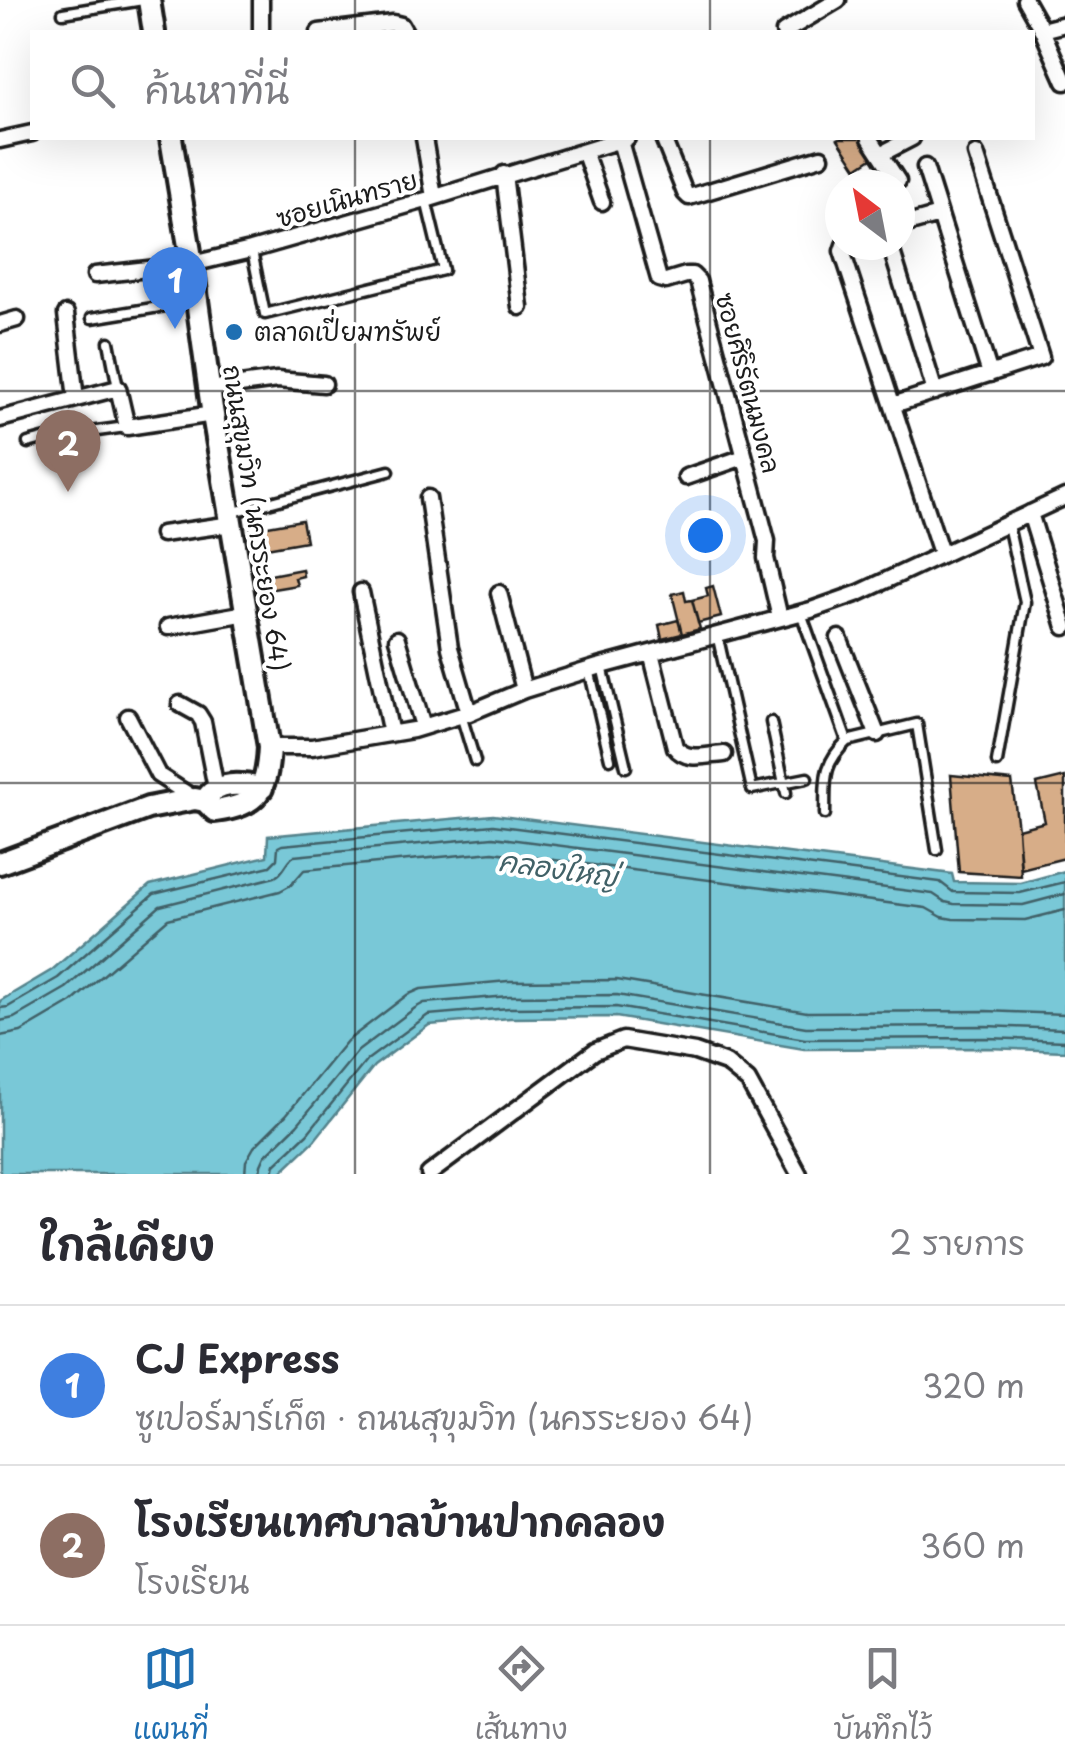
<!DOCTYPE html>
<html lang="th">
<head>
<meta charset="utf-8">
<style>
	body { margin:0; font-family:"Playpen Sans","Playpen Sans Thai",sans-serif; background:#f7f7f7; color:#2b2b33 }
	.compass { position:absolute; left:825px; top:170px; width:90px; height:90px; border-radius:50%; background:#fff; box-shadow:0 10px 40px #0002; rotate:328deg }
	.you { position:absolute; left:705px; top:535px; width:35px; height:35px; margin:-25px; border:8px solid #fff; border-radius:50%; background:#1a73e8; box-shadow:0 0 0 15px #1a73e833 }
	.badge { display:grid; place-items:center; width:65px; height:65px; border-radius:50%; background:#1f6fb2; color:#fff; font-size:32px; font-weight:700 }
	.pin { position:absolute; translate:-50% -82px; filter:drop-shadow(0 2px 5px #0008) }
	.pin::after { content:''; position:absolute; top:52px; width:35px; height:30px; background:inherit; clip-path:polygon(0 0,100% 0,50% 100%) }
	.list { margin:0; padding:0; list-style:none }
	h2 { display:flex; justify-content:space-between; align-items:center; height:130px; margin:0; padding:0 40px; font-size:42px }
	h2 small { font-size:32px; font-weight:400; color:#7c7c81 }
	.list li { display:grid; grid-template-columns:65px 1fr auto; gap:30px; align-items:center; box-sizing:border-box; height:160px; padding:0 40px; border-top:2px solid #e1e1e2 }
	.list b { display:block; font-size:38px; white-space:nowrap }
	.list p { margin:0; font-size:32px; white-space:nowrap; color:#7c7c81 }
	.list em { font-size:32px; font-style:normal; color:#7c7c81 }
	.icon { flex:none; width:55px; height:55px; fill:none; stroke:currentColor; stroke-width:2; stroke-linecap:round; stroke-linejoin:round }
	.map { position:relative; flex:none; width:1065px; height:1174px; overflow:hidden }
	.search { position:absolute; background:#fff; box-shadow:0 10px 40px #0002; left:30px; right:30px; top:30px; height:110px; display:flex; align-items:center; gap:25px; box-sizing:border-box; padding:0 35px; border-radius:0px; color:#7c7c81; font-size:38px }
	.sheet { height:450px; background:#fff }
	nav { display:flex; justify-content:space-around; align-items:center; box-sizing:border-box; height:140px; border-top:2px solid #e1e1e2; background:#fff; font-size:28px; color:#7c7c81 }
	nav a { display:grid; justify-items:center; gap:5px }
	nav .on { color:#1f6fb2 }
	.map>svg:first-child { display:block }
	.water { fill:#79c8d7; stroke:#54838c; stroke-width:2.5 }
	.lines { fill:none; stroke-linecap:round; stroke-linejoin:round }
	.shore { stroke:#416167; stroke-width:2.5 }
	.building { fill:#d7ad88; stroke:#1c1c1c; stroke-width:2.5 }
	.lane-casing { stroke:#1c1c1c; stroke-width:15 }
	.street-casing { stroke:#1c1c1c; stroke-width:21 }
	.secondary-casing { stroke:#1c1c1c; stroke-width:28 }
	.lane { stroke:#fff; stroke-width:8 }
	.street { stroke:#fff; stroke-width:14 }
	.secondary { stroke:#fff; stroke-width:20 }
	.grid { fill:none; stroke:#1c1c1c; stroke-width:2.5; stroke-opacity:0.55 }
	.poi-dot { fill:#1f6fb2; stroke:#fff; stroke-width:4 }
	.labels { text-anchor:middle; stroke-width:8; stroke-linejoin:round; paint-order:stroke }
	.street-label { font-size:25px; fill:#1c1c1c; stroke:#fff }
	.poi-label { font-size:25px; fill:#1c1c1c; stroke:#fff; text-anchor:start }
	.water-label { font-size:28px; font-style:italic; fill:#416167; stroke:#fff }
</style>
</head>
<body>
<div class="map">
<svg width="1065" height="1174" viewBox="0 0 1065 1174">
	<rect width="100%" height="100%" fill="#fff"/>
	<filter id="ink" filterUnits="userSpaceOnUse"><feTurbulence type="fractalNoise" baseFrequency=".01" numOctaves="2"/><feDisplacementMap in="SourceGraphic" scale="20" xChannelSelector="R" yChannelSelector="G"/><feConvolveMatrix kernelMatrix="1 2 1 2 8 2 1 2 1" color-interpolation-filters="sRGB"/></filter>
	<g filter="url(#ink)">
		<path class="water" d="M493,815L952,874L954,882L1021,883L1065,871V1051L987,1048L804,1049L616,1017L510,1018L429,1025L374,1066L314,1141L279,1174H0V1001L52,970L150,885L267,856L268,836Z"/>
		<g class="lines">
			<path class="shore" d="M0,1008L8,1007L58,978L154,894L270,866L277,859L278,847L282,845L493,825L940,882L953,892L1020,893L1065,882
				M0,1021L14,1018L66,988L160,906L275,877C285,872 286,861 294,856L493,837L933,894L945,902L954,904L1023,905L1065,894
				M0,1036L21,1032L72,1002L168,919L280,891L291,885L304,870L493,852L926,908L942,917L953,919L1025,920L1065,910
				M245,1174L246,1161L254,1147L286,1115L347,1041L407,995L421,989L508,981L617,980L807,1012L986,1011L1065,1014
				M260,1174L261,1165L265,1156L297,1125L358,1051L415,1008L424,1003L509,996L617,995L806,1027L986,1026L1065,1029
				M273,1174L275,1164L307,1134L367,1060L428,1015L509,1008L616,1007L805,1039L987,1038L1065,1041"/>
		</g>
		<path class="building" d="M840,138H867L878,154L857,168L838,139Z
			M302,520L306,541L255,550L251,529Z
			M302,569L303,576L295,578L297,585L267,590L265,576Z
			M713,586L721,617L698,623L692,600L708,596L706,588Z
			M684,591L686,601L692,600L700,629L682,634L672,594Z
			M678,620L682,634L662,639L659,625Z
			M951,775L1012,781L1018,829L1021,876L959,872Z
			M1065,777V858L1021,869L1018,829L1045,822L1037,784Z"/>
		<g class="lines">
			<defs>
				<path id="lane" d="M63,13L143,0
					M252,251L265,314L443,270L426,200
					M92,318L196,301
					M109,342L118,388
					M28,443L80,429L90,432L126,427
					M230,513L389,471
					M801,613L847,741L917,724L937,850
					M717,634L752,789L807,778
					M602,666L626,767
					M589,669L610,759
					M461,715L475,761
					M771,722L786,793
					M997,762L1025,602L1008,525
					M825,814C826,781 821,766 847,741"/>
				<path id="street" d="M261,0V32
					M1025,0L1042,30L1065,82
					M1042,30L1065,24
					M319,32L393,23L401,25L405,32
					M784,32L838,0
					M424,138L434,197
					M663,138L685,193L689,197L821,157
					M870,138L898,181
					M0,140L32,133
					M620,141L659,279L666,281L686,275H692L698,281L767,541L766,558L780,618
					M584,151L602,202
					M881,154L912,138
					M925,167L990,374
					M504,174L520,307
					M900,226L939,215
					M844,245L842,251L941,553
					M890,245L935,392
					M95,275L192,264L251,250L426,200L627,138
					M66,314L76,399
					M0,324L17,319
					M210,389L277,380L324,384
					M893,405L1041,357L976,154
					M0,419L118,388L127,427L213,414
					M686,477L744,457
					M428,498L450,648L469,713
					M1030,513L1065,627
					M162,534L232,524
					M361,592L391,734
					M499,593L524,690
					M168,627L246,613
					M839,638L877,734
					M397,639L423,726
					M651,653L675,747C686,762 707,755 724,754
					M180,704L198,714L203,722L216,788
					M128,717L158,775L195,799
					M269,747H312L413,730L469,713L524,690L598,667L811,610L859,593L1065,497
					M429,1174L595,1051L623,1040L695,1052L726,1063L748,1081L799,1174"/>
				<path id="secondary" d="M149,0L154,32
					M205,801C216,780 242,784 262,788
					M0,863L148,808L195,799L205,801L215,811C259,805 267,790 269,747L212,409L192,264L171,138"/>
			</defs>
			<use href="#lane" class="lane-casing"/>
			<use href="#street" class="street-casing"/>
			<use href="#secondary" class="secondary-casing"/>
			<use href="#lane" class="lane"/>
			<use href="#street" class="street"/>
			<use href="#secondary" class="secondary"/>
		</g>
	</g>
	<path class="grid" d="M355,0V32M710,0V32M355,138V1174M710,138V1174M0,391H1065M0,783H1065"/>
	<circle class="poi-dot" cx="234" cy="332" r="10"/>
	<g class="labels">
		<g class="street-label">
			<text transform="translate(347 199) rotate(-16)" y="9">ซอยเนินทราย</text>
			<text transform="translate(748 383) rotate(75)" y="9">ซอยศิริรัตนมงคล</text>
			<text transform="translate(256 518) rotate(81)" y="9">ถนนสุขุมวิท (นครระยอง 64)</text>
		</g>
		<g class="poi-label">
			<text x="254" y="341">ตลาดเปี่ยมทรัพย์</text>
		</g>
		<g class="water-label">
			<text transform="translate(558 869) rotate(8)" y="10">คลองใหญ่</text>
		</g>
	</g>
</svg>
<svg class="compass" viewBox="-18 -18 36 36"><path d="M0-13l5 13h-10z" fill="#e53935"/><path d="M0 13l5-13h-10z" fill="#7c7c81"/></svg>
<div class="you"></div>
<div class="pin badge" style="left:175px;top:329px;background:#3f7fe0">1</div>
<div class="pin badge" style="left:68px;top:492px;background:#8d6e63">2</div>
<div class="search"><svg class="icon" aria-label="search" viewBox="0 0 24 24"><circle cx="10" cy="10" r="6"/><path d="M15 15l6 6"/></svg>ค้นหาที่นี่</div>
</div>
<section class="sheet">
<h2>ใกล้เคียง<small>2 รายการ</small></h2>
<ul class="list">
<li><span class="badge" style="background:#3f7fe0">1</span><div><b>CJ Express</b><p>ซูเปอร์มาร์เก็ต · ถนนสุขุมวิท (นครระยอง 64)</p></div><em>320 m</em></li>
<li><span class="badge" style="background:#8d6e63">2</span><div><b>โรงเรียนเทศบาลบ้านปากคลอง</b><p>โรงเรียน</p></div><em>360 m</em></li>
</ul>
</section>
<nav>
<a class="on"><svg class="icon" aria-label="map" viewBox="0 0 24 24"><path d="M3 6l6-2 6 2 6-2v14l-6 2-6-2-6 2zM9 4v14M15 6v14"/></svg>แผนที่</a>
<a><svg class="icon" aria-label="directions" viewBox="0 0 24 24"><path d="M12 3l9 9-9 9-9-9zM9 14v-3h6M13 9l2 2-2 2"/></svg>เส้นทาง</a>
<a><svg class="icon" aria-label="saved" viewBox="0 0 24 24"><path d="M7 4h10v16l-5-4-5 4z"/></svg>บันทึกไว้</a>
</nav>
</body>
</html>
